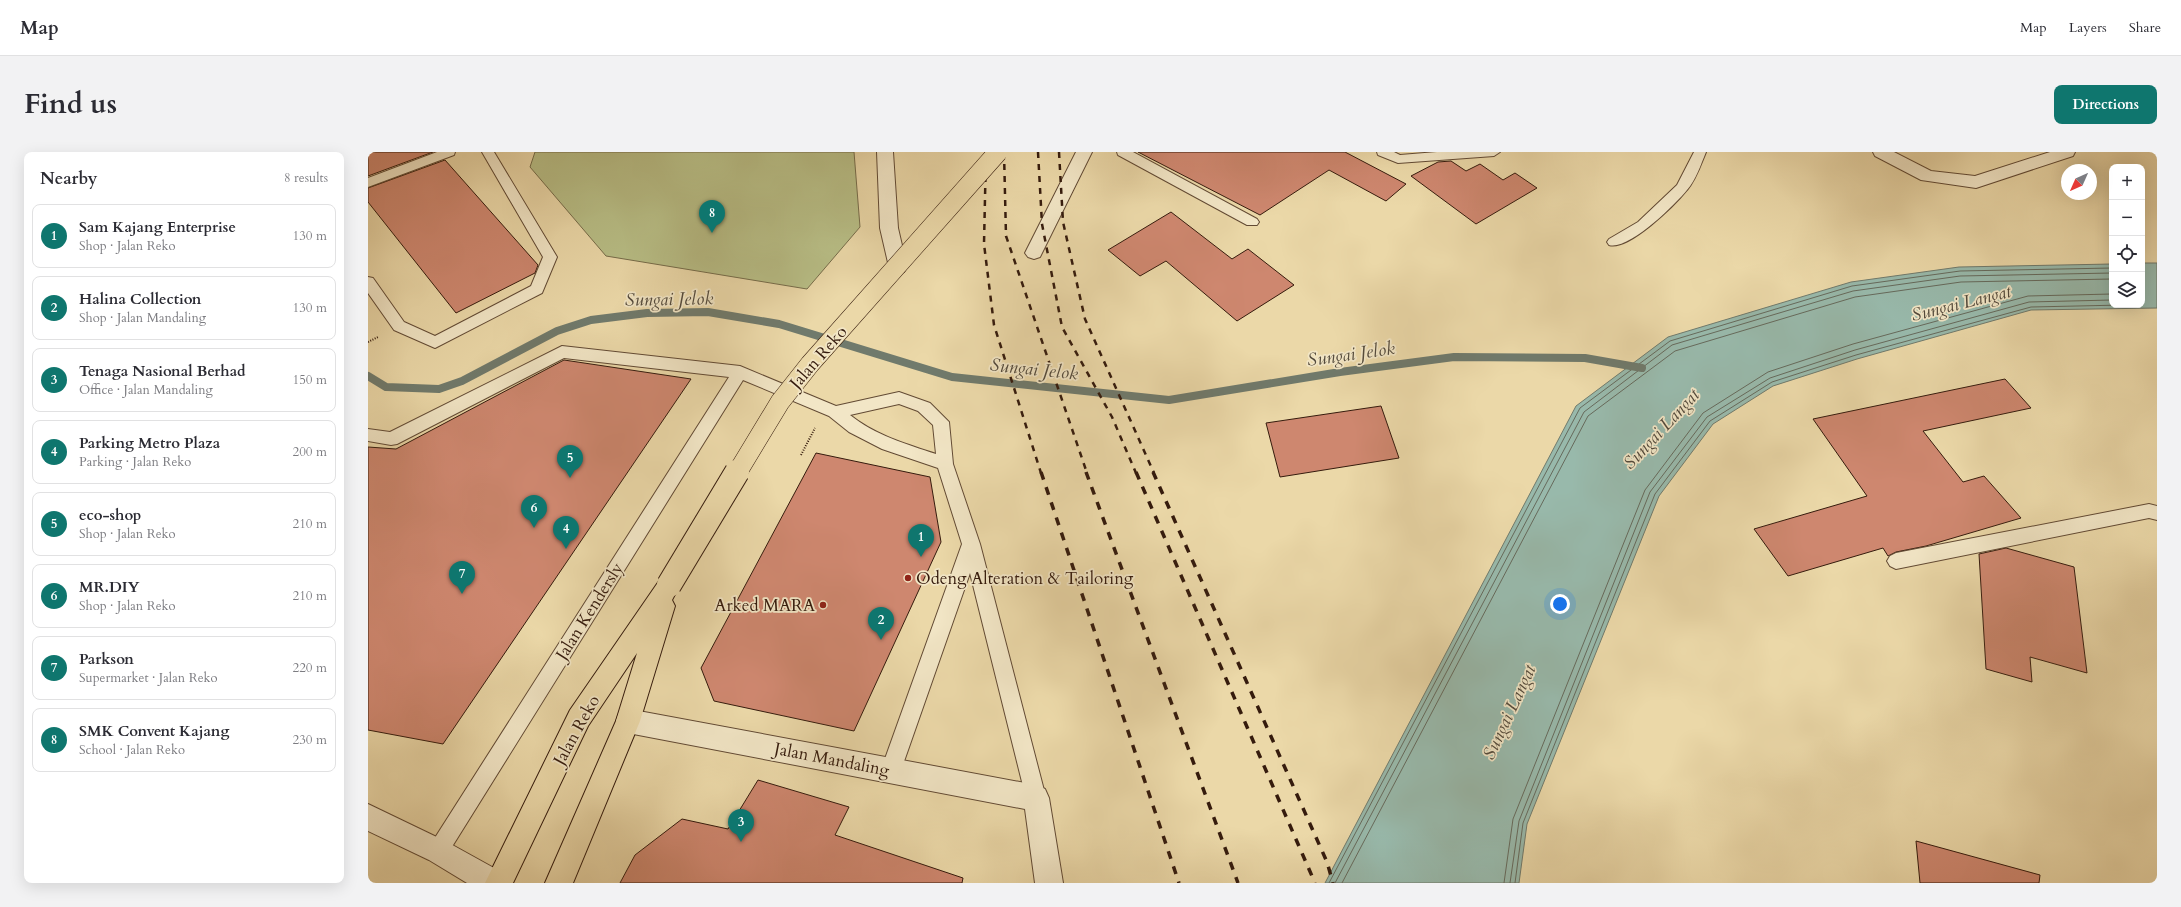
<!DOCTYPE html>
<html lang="en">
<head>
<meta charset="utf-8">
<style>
	body { margin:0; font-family:Cardo,serif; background:#f2f2f3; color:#2b2b33 }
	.controls { position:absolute; right:12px; top:12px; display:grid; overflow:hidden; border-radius:8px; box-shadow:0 4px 16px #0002 }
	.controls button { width:36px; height:36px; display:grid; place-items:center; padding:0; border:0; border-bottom:1px solid #e1e1e2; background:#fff; color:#2b2b33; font:20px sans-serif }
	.compass { position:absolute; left:1693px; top:12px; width:36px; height:36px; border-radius:50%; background:#fff; box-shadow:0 4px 16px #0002; rotate:225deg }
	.you { position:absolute; left:1192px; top:452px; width:14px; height:14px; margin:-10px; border:3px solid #fff; border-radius:50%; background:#1a73e8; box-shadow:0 0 0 6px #1a73e833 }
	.badge { display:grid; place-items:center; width:26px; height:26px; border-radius:50%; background:#0f766e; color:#fff; font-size:13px; font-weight:700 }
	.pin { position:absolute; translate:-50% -33px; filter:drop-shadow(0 1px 2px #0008) }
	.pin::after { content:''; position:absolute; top:21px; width:14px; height:12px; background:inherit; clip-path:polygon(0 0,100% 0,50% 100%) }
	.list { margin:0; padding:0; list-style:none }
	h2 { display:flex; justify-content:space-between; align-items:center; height:52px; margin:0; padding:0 16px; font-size:17px }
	h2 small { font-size:13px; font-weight:400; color:#7c7c81 }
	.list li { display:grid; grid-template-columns:26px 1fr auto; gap:12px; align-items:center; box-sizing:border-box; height:64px; margin:0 8px 8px; padding:0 8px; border:1px solid #e1e1e2; border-radius:8px }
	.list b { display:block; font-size:15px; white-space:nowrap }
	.list p { margin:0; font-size:13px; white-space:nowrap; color:#7c7c81 }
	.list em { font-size:13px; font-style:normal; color:#7c7c81 }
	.icon { flex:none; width:22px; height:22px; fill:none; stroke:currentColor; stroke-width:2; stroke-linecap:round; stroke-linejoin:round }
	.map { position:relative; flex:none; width:1789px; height:731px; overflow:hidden; border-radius:8px }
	header { display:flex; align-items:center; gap:24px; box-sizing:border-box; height:56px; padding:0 20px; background:#fff; border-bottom:1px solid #e1e1e2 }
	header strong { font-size:19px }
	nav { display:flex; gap:22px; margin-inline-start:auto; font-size:14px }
	.intro { display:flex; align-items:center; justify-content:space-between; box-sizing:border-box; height:96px; padding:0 24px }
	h1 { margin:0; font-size:28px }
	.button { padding:10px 18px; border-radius:8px; background:#0f766e; color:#fff; font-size:14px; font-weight:700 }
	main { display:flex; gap:24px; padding:0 24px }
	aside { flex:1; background:#fff; border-radius:8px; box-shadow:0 4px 16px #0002 }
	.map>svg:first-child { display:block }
	.green { fill:#b8be86; stroke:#766c4a }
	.water { fill:#98b9ab; stroke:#707a6c }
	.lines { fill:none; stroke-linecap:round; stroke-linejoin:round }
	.shore { stroke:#666a5c; stroke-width:1 }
	.stream { stroke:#707a6c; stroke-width:8 }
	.building { fill:#ce876f; stroke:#351b0d }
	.lane-casing { stroke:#624a34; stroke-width:2 }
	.street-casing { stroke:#624a34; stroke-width:2 }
	.primary-casing { stroke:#351b0d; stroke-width:2 }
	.path { stroke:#351b0d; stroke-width:2; stroke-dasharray:1 1.5; stroke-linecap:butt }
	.lane { fill:#f2e6c6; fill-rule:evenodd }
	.street { fill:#f2e6c6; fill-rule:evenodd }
	.primary { fill:#ebd8a8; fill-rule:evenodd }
	.rail-far1 { stroke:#351b0d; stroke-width:2.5; stroke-dasharray:6 6; stroke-linecap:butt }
	.rail { stroke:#351b0d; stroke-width:3.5; stroke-dasharray:8 8; stroke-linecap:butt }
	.primary-bridge-far1-casing { stroke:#351b0d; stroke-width:20; stroke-linecap:butt }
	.primary-bridge-casing { stroke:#351b0d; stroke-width:26; stroke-linecap:butt }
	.primary-bridge-far1 { stroke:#ebd8a8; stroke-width:19 }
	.primary-bridge { stroke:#ebd8a8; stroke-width:24 }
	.poi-dot { fill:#8f2418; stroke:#f2e6c6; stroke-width:1.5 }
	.labels { text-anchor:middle; stroke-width:3.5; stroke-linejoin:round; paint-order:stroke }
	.street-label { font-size:17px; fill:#351b0d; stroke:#f2e6c6 }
	.poi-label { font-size:17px; fill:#351b0d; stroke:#f2e6c6; text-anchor:start }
	.water-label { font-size:18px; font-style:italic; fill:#534a3c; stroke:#f2e6c6 }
</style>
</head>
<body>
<header>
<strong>Map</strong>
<nav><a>Map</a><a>Layers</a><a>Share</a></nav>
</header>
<div class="intro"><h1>Find us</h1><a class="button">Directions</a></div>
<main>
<aside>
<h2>Nearby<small>8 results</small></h2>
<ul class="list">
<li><span class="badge">1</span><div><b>Sam Kajang Enterprise</b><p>Shop · Jalan Reko</p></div><em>130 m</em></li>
<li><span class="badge">2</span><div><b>Halina Collection</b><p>Shop · Jalan Mandaling</p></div><em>130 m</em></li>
<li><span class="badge">3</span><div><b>Tenaga Nasional Berhad</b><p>Office · Jalan Mandaling</p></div><em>150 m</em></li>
<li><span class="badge">4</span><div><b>Parking Metro Plaza</b><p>Parking · Jalan Reko</p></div><em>200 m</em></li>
<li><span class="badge">5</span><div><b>eco-shop</b><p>Shop · Jalan Reko</p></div><em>210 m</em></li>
<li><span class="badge">6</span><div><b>MR.DIY</b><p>Shop · Jalan Reko</p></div><em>210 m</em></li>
<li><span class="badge">7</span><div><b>Parkson</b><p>Supermarket · Jalan Reko</p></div><em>220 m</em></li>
<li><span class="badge">8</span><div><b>SMK Convent Kajang</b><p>School · Jalan Reko</p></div><em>230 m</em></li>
</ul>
</aside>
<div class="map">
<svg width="1789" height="731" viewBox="0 0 1789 731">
	<rect width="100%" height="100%" fill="#ebd8a8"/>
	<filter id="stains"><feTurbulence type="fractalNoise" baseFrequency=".005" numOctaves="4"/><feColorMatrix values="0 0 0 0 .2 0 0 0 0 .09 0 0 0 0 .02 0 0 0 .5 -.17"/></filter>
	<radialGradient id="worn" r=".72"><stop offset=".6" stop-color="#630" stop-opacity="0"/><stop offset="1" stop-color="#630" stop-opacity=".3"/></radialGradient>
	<path class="green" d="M167,0H486L492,75L439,137L238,104L162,15Z"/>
	<path class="water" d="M1774,111H1789V156L1663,158L1489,207L1405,234L1345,272L1291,344L1159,672L1151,731H957L1208,254L1300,185L1483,130L1591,115L1744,112V153H1774Z"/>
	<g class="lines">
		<path class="shore" d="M961,731L1212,256L1302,189L1484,134L1592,119L1744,116
			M967,731L1216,260L1304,193L1485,139L1592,124L1744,121
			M974,731L1220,264L1307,199L1487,145L1593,130L1744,127
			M1136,731L1145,667L1277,338L1335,261L1400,220L1485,192L1660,144L1744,142
			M1142,731L1151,669L1282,340L1339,265L1402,226L1487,198L1661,150L1744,148
			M1147,731L1155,671L1287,342L1342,269L1404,230L1488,203L1663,155L1755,153"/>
		<path class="stream" d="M0,224L18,235L71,237L94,229L189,179L223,168L279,161L340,160L411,172L584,225L801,248L972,220L1086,205L1217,206L1274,216"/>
	</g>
	<path class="building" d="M0,0H65L0,24Z
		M770,0H977L1038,32L1018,49L961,18L892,63Z
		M77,8L170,113L167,121L88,161L0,50V36Z
		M1083,9L1098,19L1112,12L1135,28L1147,21L1169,36L1108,72L1043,24L1070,10Z
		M803,60L864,107L880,97L926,133L869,169L798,109L772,124L740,98Z
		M196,208L323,227L75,592L0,578V295L28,297Z
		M1637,227L1663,256L1555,279L1595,330L1616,324L1653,366L1558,394L1528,400L1520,404L1515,396L1420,424L1386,377L1499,344L1445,267Z
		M1013,254L1031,306L912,325L898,271Z
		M448,301L562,325L573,390L486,579L346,549L333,516Z
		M1638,396L1706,415L1719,521L1662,505L1664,530L1618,517L1611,402Z
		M390,628L481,655L467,683L595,726L594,731H252L267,703L314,667L360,677Z
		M1548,689L1672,723L1671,731H1552Z"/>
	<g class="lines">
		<defs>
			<path id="lane" d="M69,0H87L86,3L0,35V26Z
				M114,0H126L189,105L174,141L67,196L26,178L0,141V125L5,126L36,170L67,184L163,134L175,105Z
				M749,0H765L889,67L891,70L889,73H879L750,3Z
				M1009,0H1026L1032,3L1069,0H1132L1126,4L1030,11L1010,3Z
				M1326,0H1338C1333,12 1328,28 1319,38C1307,53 1260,99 1241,93L1239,90L1241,87L1270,70L1309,33Z
				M194,194L372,214L468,254L531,240L562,251L581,270L585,312L612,392L678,646L675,653L668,656L661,653L658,646L602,421L533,618L530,625L523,628L516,625L513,618L594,392L570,316L514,297L481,280L461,264L375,228L77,706L70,709L63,706L60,699L63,692L361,225L196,206L29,292L23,293L0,289V277L22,280ZM531,252L550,259L565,273L568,302C538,292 507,283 482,263Z
				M1781,352L1789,354V368L1781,366L1528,417L1522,414L1519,409L1522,404L1528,401Z"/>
			<path id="street" d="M509,0H525L530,76L539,115L536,120L530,121L524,120L521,115L512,76Z
				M708,0H724L672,105L666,107L660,105L657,101Z
				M1505,0H1526L1563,19L1607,24L1682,0H1707L1705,4L1608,36L1553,28L1507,4Z
				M260,557L668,633L677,637L681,646L695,731H667L657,657L260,581L251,577L248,569L251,561Z
				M0,652L79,690L135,721L139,731H99L61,708L0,679Z"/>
			<path id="primary" d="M301,423L309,426L312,433L304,448L307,454L272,569L205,731H177L248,569L269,501L220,574L145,731H117L202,558L293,426Z"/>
		</defs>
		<use href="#lane" class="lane-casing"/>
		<use href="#street" class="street-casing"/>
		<use href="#primary" class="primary-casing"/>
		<path class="path" d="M0,190L10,185
			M433,303L447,276"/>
		<use href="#lane" class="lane"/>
		<use href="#street" class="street"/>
		<use href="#primary" class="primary"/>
		<path class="rail-far1" d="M618,0L616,92L626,173L673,321
			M636,0L638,84L719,321
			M670,0L674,72L694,175L744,265L768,321
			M691,0L695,70L717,167L786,321"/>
		<path class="rail" d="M673,320L811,731
			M718,320L870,731
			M768,320L947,731
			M785,320L959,710L965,731"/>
		<defs>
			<path id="primary-bridge-far1" d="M369,321L412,250L442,212L630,0"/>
			<path id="primary-bridge" d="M301,433L369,320"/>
		</defs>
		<use href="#primary-bridge-far1" class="primary-bridge-far1-casing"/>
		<use href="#primary-bridge" class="primary-bridge-casing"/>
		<use href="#primary-bridge-far1" class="primary-bridge-far1"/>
		<use href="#primary-bridge" class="primary-bridge"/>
	</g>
	<g class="poi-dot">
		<circle cx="540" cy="426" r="4"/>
		<circle cx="455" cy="453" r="4"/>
	</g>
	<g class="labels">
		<g class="street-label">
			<text transform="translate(450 205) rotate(-49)" y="6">Jalan Reko</text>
			<text transform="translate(221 459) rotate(-58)" y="6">Jalan Kendersly</text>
			<text transform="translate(208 578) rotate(-61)" y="6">Jalan Reko</text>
			<text transform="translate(464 607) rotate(11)" y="6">Jalan Mandaling</text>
		</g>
		<g class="poi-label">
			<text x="548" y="432">Odeng Alteration &amp; Tailoring</text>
			<text x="447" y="459" text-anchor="end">Arked MARA</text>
		</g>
		<g class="water-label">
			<text transform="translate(301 147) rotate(-1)" y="6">Sungai Jelok</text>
			<text transform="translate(1593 151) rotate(-14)" y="6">Sungai Langat</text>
			<text transform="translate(983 202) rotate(-8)" y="6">Sungai Jelok</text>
			<text transform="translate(666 217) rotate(6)" y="6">Sungai Jelok</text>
			<text transform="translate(1293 277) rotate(-47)" y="6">Sungai Langat</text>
			<text transform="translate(1141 560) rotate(-65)" y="6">Sungai Langat</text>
		</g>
	</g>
	<rect width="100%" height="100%" filter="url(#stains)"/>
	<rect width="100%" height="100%" fill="url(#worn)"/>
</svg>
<div class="controls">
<button>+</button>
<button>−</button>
<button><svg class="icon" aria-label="locate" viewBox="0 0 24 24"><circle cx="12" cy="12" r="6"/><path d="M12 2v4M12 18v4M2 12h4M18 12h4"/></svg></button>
<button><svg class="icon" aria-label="layers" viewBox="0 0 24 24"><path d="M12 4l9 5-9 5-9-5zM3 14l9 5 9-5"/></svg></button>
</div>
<svg class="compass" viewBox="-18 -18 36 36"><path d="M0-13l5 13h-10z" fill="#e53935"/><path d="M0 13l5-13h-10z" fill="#7c7c81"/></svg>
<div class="you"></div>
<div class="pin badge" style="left:553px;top:405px">1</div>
<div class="pin badge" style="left:513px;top:488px">2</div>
<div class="pin badge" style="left:373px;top:690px">3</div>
<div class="pin badge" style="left:198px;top:397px">4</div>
<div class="pin badge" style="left:202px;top:326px">5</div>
<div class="pin badge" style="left:166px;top:376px">6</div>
<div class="pin badge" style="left:94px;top:442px">7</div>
<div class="pin badge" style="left:344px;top:81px">8</div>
</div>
</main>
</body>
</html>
